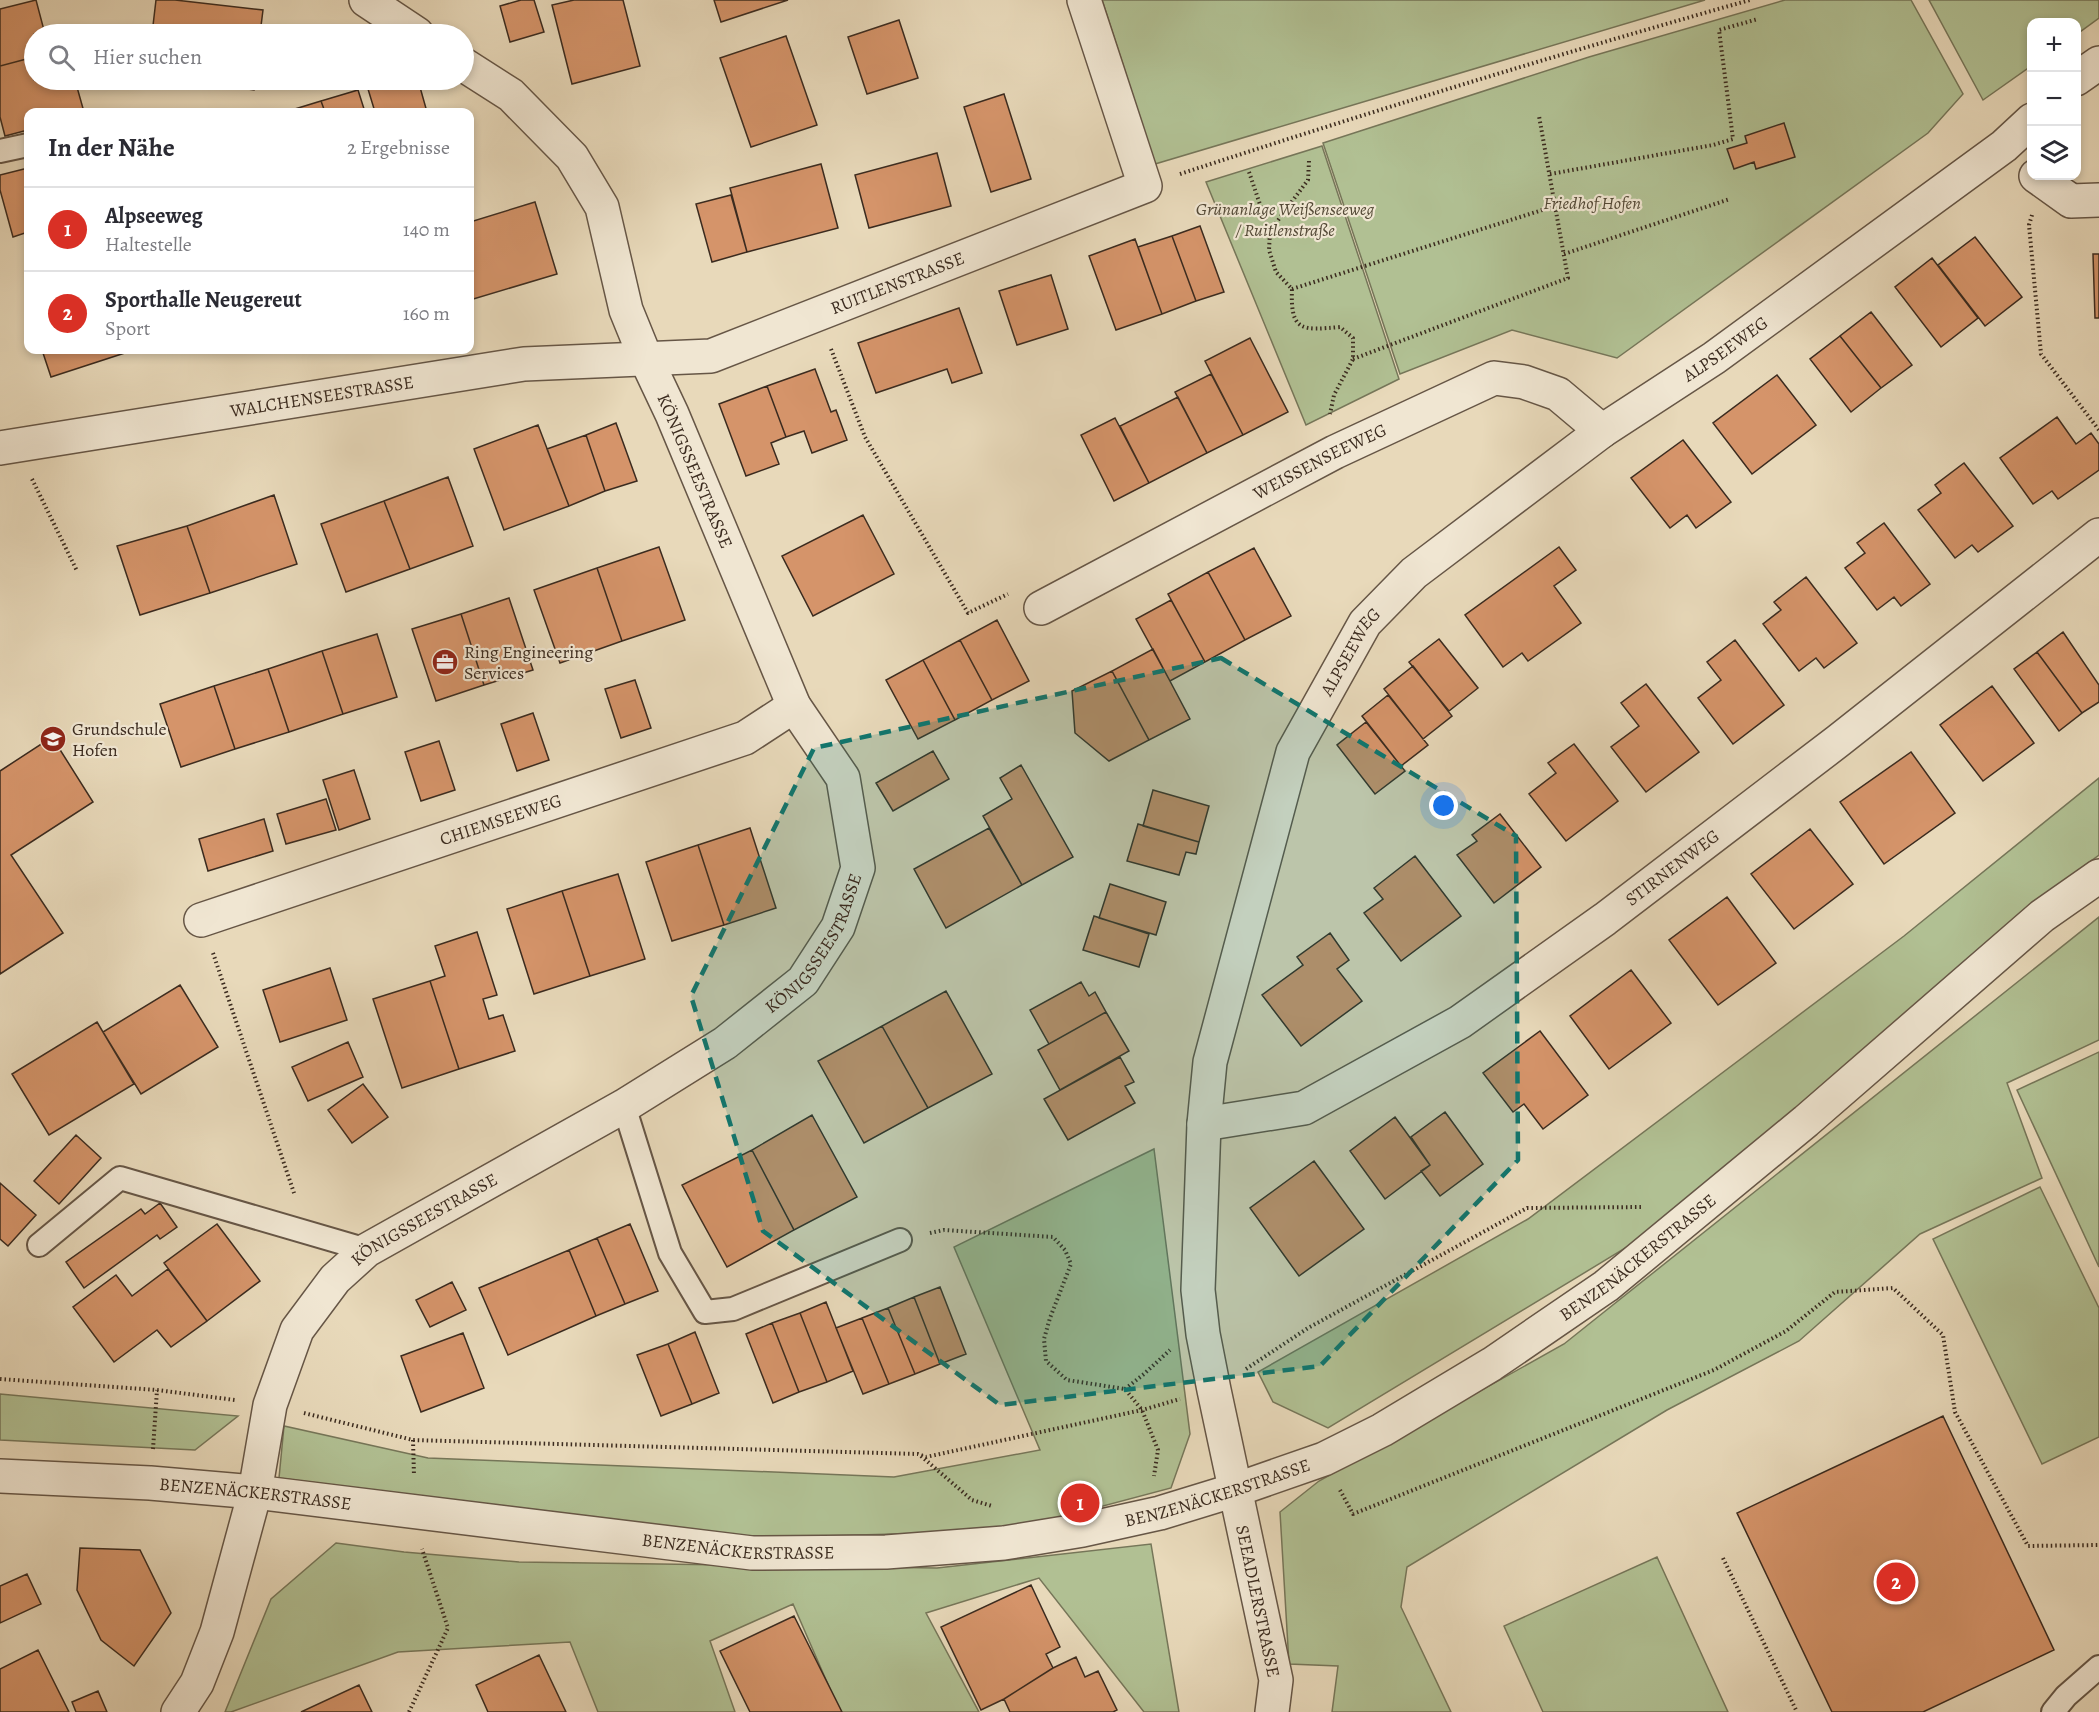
<!DOCTYPE html>
<html lang="de">
<head>
<meta charset="utf-8">
<style>
	body { margin:0; font-family:Alegreya,serif; background:#f2f2f3; color:#2b2b33 }
	.controls { position:absolute; right:18px; top:18px; display:grid; overflow:hidden; border-radius:12px; box-shadow:0 3px 9px #0003 }
	.controls button { width:54px; height:54px; display:grid; place-items:center; padding:0; border:0; border-bottom:2px solid #e1e1e2; background:#fff; color:#2b2b33; font:30px sans-serif }
	.you { position:absolute; left:1444px; top:806px; width:21px; height:21px; margin:-15px; border:4px solid #fff; border-radius:50%; background:#1a73e8; box-shadow:0 0 0 9px #1a73e833 }
	.badge { display:grid; place-items:center; width:39px; height:39px; border-radius:50%; background:#d93025; color:#fff; font-size:20px; font-weight:700 }
	.pin { position:absolute; translate:-50% -50%; border:3px solid #fff; box-shadow:0 2px 6px #0006 }
	.list { margin:0; padding:0; list-style:none }
	h2 { display:flex; justify-content:space-between; align-items:center; height:78px; margin:0; padding:0 24px; font-size:26px }
	h2 small { font-size:20px; font-weight:400; color:#7c7c81 }
	.list li { display:grid; grid-template-columns:39px 1fr auto; gap:18px; align-items:center; box-sizing:border-box; height:84px; padding:0 24px; border-top:2px solid #e1e1e2 }
	.list b { display:block; font-size:22px; white-space:nowrap }
	.list p { margin:0; font-size:20px; white-space:nowrap; color:#7c7c81 }
	.list em { font-size:20px; font-style:normal; color:#7c7c81 }
	.icon { flex:none; width:33px; height:33px; fill:none; stroke:currentColor; stroke-width:2; stroke-linecap:round; stroke-linejoin:round }
	.map { position:relative; flex:none; width:2099px; height:1712px; overflow:hidden }
	.search { position:absolute; background:#fff; box-shadow:0 3px 9px #0003; left:24px; top:24px; width:450px; height:66px; display:flex; align-items:center; gap:15px; box-sizing:border-box; padding:0 21px; border-radius:33px; color:#7c7c81; font-size:22px }
	.panel { position:absolute; background:#fff; box-shadow:0 3px 9px #0003; left:24px; top:108px; width:450px; height:246px; border-radius:12px }
	.map>svg:first-child { display:block }
	.green { fill:#b1c093; stroke:#767659; stroke-width:1.5 }
	.building { fill:#d5946a; stroke:#3b2b1f; stroke-width:1.5 }
	.lines { fill:none; stroke-linecap:round; stroke-linejoin:round }
	.service-casing { stroke:#665646; stroke-width:26 }
	.minor-casing { stroke:#665646; stroke-width:36 }
	.tertiary-casing { stroke:#665646; stroke-width:36 }
	.path { stroke:#3b2b1f; stroke-width:4; stroke-dasharray:1.5 3; stroke-linecap:butt }
	.service { stroke:#f0e6d2; stroke-width:22 }
	.minor { stroke:#f0e6d2; stroke-width:33 }
	.tertiary { stroke:#f0e6d2; stroke-width:33 }
	.marked { fill:#0f766e; fill-opacity:0.2; stroke:#0f766e; stroke-width:4.5; stroke-dasharray:12 8; stroke-linejoin:round }
	.labels { text-anchor:middle; stroke-width:4.5; stroke-linejoin:round; paint-order:stroke }
	.park-label { font-size:18px; font-style:italic; fill:#534936; stroke:#f0e6d2 }
	.street-label { font-size:18px; fill:#3b2b1f; stroke:#f0e6d2 }
	.poi-label { font-size:18px; fill:#3b2b1f; stroke:#f0e6d2; text-anchor:start }
</style>
</head>
<body>
<div class="map">
<svg width="2099" height="1712" viewBox="0 0 2099 1712">
	<rect width="100%" height="100%" fill="#e8d9ba"/>
	<filter id="stains"><feTurbulence type="fractalNoise" baseFrequency=".00333" numOctaves="4"/><feColorMatrix values="0 0 0 0 .2 0 0 0 0 .09 0 0 0 0 .02 0 0 0 .5 -.17"/></filter>
	<radialGradient id="worn" r=".72"><stop offset=".6" stop-color="#630" stop-opacity="0"/><stop offset="1" stop-color="#630" stop-opacity=".3"/></radialGradient>
	<path class="green" d="M1102,0H1705L1155,164Z
		M1785,0H1911L1963,94L1928,133L1617,358L1512,330L1400,374L1323,143L1589,57Z
		M1929,0H2099V18L2077,34L2076,22H2032L2031,66L1983,100Z
		M1322,146L1399,379L1306,425L1206,182Z
		M2099,778V855L2069,877L1660,1227L1328,1428L1273,1402L1258,1372L1528,1219L1904,936Z
		M2099,917V1040L2007,1083L2042,1178L1920,1234L1799,1341L1667,1410L1407,1567L1401,1607L1451,1712H1332L1338,1666L1289,1664L1280,1512L1319,1481L1564,1344Z
		M2099,1052V1267L2017,1090Z
		M1154,1149L1190,1434L1171,1488L1009,1531L742,1538L279,1478L284,1426L428,1458L894,1477L1040,1450L954,1247Z
		M2040,1187L2099,1308V1437L2042,1464L1933,1239Z
		M0,1394L238,1416L195,1450L0,1440Z
		M336,1543L404,1552L519,1562L937,1568L1151,1544L1179,1712H1144L1039,1578L926,1613L979,1712H840L793,1604L710,1641L735,1712H598L570,1642L398,1652L231,1712H225L271,1599Z
		M1657,1557L1728,1712H1543L1504,1626Z"/>
	<path class="building" d="M36,0L45,34H34V57L0,66V9Z
		M156,0H175L263,10L260,34H152Z
		M521,0H534L544,32L510,42L500,6Z
		M574,0H623L640,66L572,84L552,5Z
		M714,0H788L721,22Z
		M899,20L918,78L867,94L848,37Z
		M335,25L338,34H303Z
		M786,36L817,125L751,147L720,58Z
		M34,57V80H75L84,112H28V130L5,136L0,117V66Z
		M182,80H255L254,90Z
		M398,80H418L427,112H375L368,89Z
		M358,90L365,112H325L321,101Z
		M1004,94L1031,179L991,192L964,107Z
		M321,101L325,112H285Z
		M1784,123L1795,157L1756,169L1754,162L1734,169L1727,149L1747,143L1745,136Z
		M937,153L951,206L869,228L855,175Z
		M821,164L838,228L747,252L730,188Z
		M28,168V232L13,237L0,190V175Z
		M731,195L747,252L712,262L696,204Z
		M535,202L557,274L470,300V222Z
		M1200,226L1224,292L1196,301L1172,236Z
		M1172,236L1196,301L1162,314L1138,247Z
		M1975,237L2022,297L1985,326L1938,265Z
		M1135,239L1162,314L1116,330L1089,256Z
		M2093,254H2099V318H2095Z
		M1932,258L1978,318L1941,347L1895,287Z
		M1051,275L1068,329L1017,345L999,291Z
		M959,308L982,373L952,383L947,369L876,393L858,343Z
		M1871,312L1912,365L1881,388L1840,336Z
		M1840,336L1881,388L1851,412L1810,359Z
		M1250,338L1288,412L1243,435L1205,361Z
		M42,350H134L51,377Z
		M815,369L831,412L836,410L847,440L812,453L804,431L786,437L767,386Z
		M1211,374L1243,435L1207,453L1175,392Z
		M1777,375L1816,425L1752,474L1713,423Z
		M767,386L786,437L771,443L779,464L746,476L719,404Z
		M1178,397L1207,453L1149,483L1120,426Z
		M2057,417L2076,444L2091,433L2099,444V470L2058,499L2052,491L2033,504L2000,458Z
		M1115,418L1149,483L1114,501L1081,435Z
		M616,423L637,481L605,491L586,435Z
		M538,425L569,506L504,530L474,449Z
		M586,435L605,491L569,506L547,449Z
		M1683,440L1731,502L1696,528L1687,515L1670,528L1631,478Z
		M1964,463L2013,526L1978,552L1972,545L1955,558L1918,510L1941,493L1935,485Z
		M448,477L473,546L410,569L384,501Z
		M274,495L297,564L210,593L187,526Z
		M384,501L410,569L346,592L321,524Z
		M863,515L894,574L813,616L782,556Z
		M1884,523L1930,584L1901,606L1894,597L1877,610L1845,568L1865,553L1857,543Z
		M187,526L210,593L140,615L117,546Z
		M659,547L685,620L622,641L597,568Z
		M1559,547L1576,570L1554,586L1581,623L1528,661L1522,653L1503,667L1465,615Z
		M1254,548L1291,616L1245,640L1208,572Z
		M597,568L622,641L560,663L534,590Z
		M1208,572L1245,640L1205,662L1168,594Z
		M1806,577L1857,643L1824,668L1816,658L1799,671L1763,624L1781,610L1774,602Z
		M509,598L533,670L484,685L461,614Z
		M1171,600L1205,662L1170,681L1136,619Z
		M461,614L484,685L436,701L412,629Z
		M997,620L1029,681L992,700L960,640Z
		M2063,632L2099,685V702L2082,713L2037,652Z
		M377,634L397,697L343,714L322,651Z
		M1439,639L1478,688L1449,711L1409,662Z
		M960,640L992,700L955,720L923,660Z
		M1735,640L1784,705L1733,744L1698,698L1721,680L1707,662Z
		M1153,649L1190,719L1149,740L1112,671Z
		M322,651L343,714L289,732L268,669Z
		M2037,652L2082,713L2059,731L2014,669Z
		M923,660L955,720L918,739L886,680Z
		M1413,666L1452,716L1423,739L1384,689Z
		M268,669L289,732L235,749L214,686Z
		M1112,671L1149,740L1109,761L1075,733L1072,691Z
		M635,680L651,728L621,738L605,689Z
		M1646,684L1699,752L1646,792L1611,747L1639,726L1621,703Z
		M214,686L235,749L181,767L160,704Z
		M1992,686L2034,743L1983,781L1940,725Z
		M1388,695L1428,745L1401,766L1362,716Z
		M533,713L549,760L517,771L501,724Z
		M1366,722L1405,771L1375,794L1337,745Z
		M52,737L93,802L11,855L63,933L0,974V771Z
		M439,741L455,790L421,801L405,752Z
		M1574,744L1618,801L1566,841L1529,794L1556,773L1548,763Z
		M933,751L949,779L893,811L876,783Z
		M1911,752L1955,813L1884,864L1840,802Z
		M1021,765L1073,857L1022,885L983,816L1012,799L1000,778Z
		M354,770L370,819L339,830L323,780Z
		M1153,790L1209,806L1199,842L1143,826Z
		M326,799L336,830L286,844L277,814Z
		M1500,814L1541,867L1494,903L1457,855L1477,841L1472,835Z
		M264,819L273,851L208,871L199,839Z
		M1138,824L1199,842L1196,854L1186,852L1179,875L1127,861Z
		M750,828L776,908L724,925L698,845Z
		M989,828L1022,885L946,928L914,869Z
		M1810,829L1853,884L1794,929L1751,874Z
		M698,845L724,925L672,941L646,862Z
		M1415,856L1461,916L1401,961L1364,913L1383,899L1374,888Z
		M618,874L645,959L590,976L562,891Z
		M1110,884L1166,902L1156,935L1099,918Z
		M562,891L590,976L534,994L507,909Z
		M1727,897L1776,963L1718,1005L1669,940Z
		M1094,916L1149,934L1139,967L1083,950Z
		M477,932L497,995L483,999L489,1019L503,1015L515,1051L459,1069L430,981L445,976L435,946Z
		M1330,933L1349,960L1337,969L1362,1001L1301,1046L1262,995L1303,965L1297,957Z
		M330,968L347,1020L280,1042L263,990Z
		M1631,970L1671,1023L1609,1069L1570,1016Z
		M430,981L459,1069L402,1088L373,999Z
		M1081,982L1089,996L1095,992L1106,1012L1049,1044L1030,1010Z
		M180,985L218,1047L141,1094L103,1032Z
		M946,991L992,1074L928,1108L882,1026Z
		M1106,1012L1129,1051L1060,1090L1038,1050Z
		M97,1022L134,1084L49,1135L12,1074Z
		M882,1026L928,1108L864,1143L818,1061Z
		M1540,1031L1588,1095L1543,1129L1524,1104L1513,1112L1483,1073Z
		M348,1042L363,1077L308,1101L292,1067Z
		M1120,1057L1134,1082L1125,1086L1135,1103L1068,1140L1044,1099Z
		M363,1084L388,1117L352,1143L328,1110Z
		M1445,1112L1483,1164L1440,1196L1421,1171L1430,1165L1411,1137Z
		M812,1115L857,1197L794,1230L752,1150Z
		M1395,1117L1430,1165L1385,1199L1350,1151Z
		M76,1135L101,1158L59,1204L34,1181Z
		M752,1150L794,1230L727,1267L682,1185Z
		M1314,1161L1364,1229L1299,1276L1250,1208Z
		M0,1183L36,1215L8,1246L0,1239Z
		M160,1203L177,1227L160,1239L157,1235L84,1288L66,1262L141,1209L145,1214Z
		M217,1224L260,1281L207,1321L164,1263Z
		M630,1224L658,1291L625,1304L597,1238Z
		M597,1238L625,1304L596,1316L569,1250Z
		M569,1250L596,1316L508,1355L479,1288Z
		M168,1269L207,1321L171,1347L157,1330L114,1362L73,1307L116,1275L132,1296Z
		M452,1282L466,1310L430,1327L416,1300Z
		M940,1287L966,1354L940,1364L914,1297Z
		M914,1297L940,1364L915,1374L888,1308Z
		M826,1302L853,1371L827,1382L800,1313Z
		M888,1308L915,1374L889,1384L862,1318Z
		M800,1313L827,1382L799,1392L772,1323Z
		M862,1318L889,1384L863,1394L836,1328Z
		M772,1323L799,1392L773,1403L746,1334Z
		M695,1332L719,1393L692,1404L668,1344Z
		M463,1333L484,1388L421,1412L401,1356Z
		M668,1344L692,1404L661,1416L637,1355Z
		M1943,1416L2054,1650L1923,1712H1832L1737,1513Z
		M80,1548L140,1550L171,1613L134,1666L101,1640L77,1590Z
		M27,1574L41,1604L0,1623V1586Z
		M1031,1585L1060,1647L1046,1654L1053,1668L1004,1699L981,1710L941,1627Z
		M794,1616L842,1712H750L720,1651Z
		M38,1650L69,1712H0V1669Z
		M539,1655L566,1712H488L476,1685Z
		M1076,1657L1085,1677L1098,1671L1117,1710L1113,1712H1010L1004,1699L1053,1668Z
		M359,1685L372,1712H301Z
		M98,1691L107,1712H76L72,1702Z"/>
	<g class="lines">
		<defs>
			<path id="service" d="M0,151L28,145
				M624,1106L670,1253L705,1312L733,1309L900,1240
				M39,1245L120,1178L367,1250
				M2053,1712L2066,1696L2099,1667"/>
			<g id="minor">
				<path d="M366,0L417,34"/>
				<path d="M2076,79L2099,63"/>
				<path d="M2036,176L2071,201L2099,200"/>
				<path id="s1" d="M0,448L524,364L711,356L1145,186L1084,0"/>
				<path id="s2" d="M1041,608L1335,452L1494,378L1524,382L1558,394L1602,431"/>
				<path id="s3" d="M201,920L745,738L794,706"/>
				<path id="s4" d="M1204,1124L1304,1108L1460,1022L1605,919L1838,741L2099,535"/>
				<path id="s5" d="M178,1712L197,1683L217,1632L255,1492L270,1405L297,1330L335,1279L367,1250L624,1106L725,1043L803,981L838,927L858,868L843,778L794,706L672,414L646,359L626,310L602,207L572,157L511,95L464,65"/>
				<path id="s6" d="M1272,1712L1276,1680L1214,1390L1203,1334L1198,1290L1204,1124L1210,1062L1293,752L1365,623L1414,573L1602,431L1714,358L2004,146L2032,120"/>
			</g>
			<g id="tertiary">
				<path id="s7" d="M0,1476L150,1483L255,1492L752,1553L886,1552L1004,1543L1083,1530L1160,1513L1235,1490L1324,1459L1382,1430L1492,1364L1606,1286L1806,1121L2042,916L2099,876"/>
			</g>
		</defs>
		<use href="#service" class="service-casing"/>
		<use href="#minor" class="minor-casing"/>
		<use href="#tertiary" class="tertiary-casing"/>
		<path class="path" d="M1309,161L1308,180L1270,231L1269,250L1276,272L1292,289C1290,333 1303,330 1340,327L1353,338V359L1334,395L1330,414
			M1249,172L1269,231
			M1180,174C1369,112 1559,54 1750,0
			M1550,174L1713,145L1733,139L1719,30L1758,19
			M2032,215L2029,225L2041,354L2099,430
			M1564,254L1730,199
			M1292,289L1555,206L1539,116
			M831,349L865,437L968,613L1008,594
			M1353,359L1568,278L1555,206
			M32,479L77,571
			M213,953L295,1196
			M930,1233L944,1230L1053,1237L1065,1250L1071,1264L1050,1318L1044,1339L1046,1361L1067,1380L1125,1389L1142,1410L1158,1450L1154,1476
			M1246,1369L1308,1328L1527,1208L1643,1207
			M0,1379L157,1390L235,1400
			M1125,1389L1144,1374L1170,1350
			M304,1413L413,1440L918,1454L926,1457L1142,1410L1180,1399
			M413,1440L414,1476
			M153,1449L157,1390
			M921,1456L972,1500L992,1506
			M1340,1490L1353,1514L1714,1370L1786,1331L1835,1292L1893,1288L1943,1335L1955,1412L2028,1546L2099,1545
			M1723,1558L1797,1712
			M409,1712L448,1628L422,1549"/>
		<use href="#service" class="service"/>
		<use href="#minor" class="minor"/>
		<use href="#tertiary" class="tertiary"/>
	</g>
	<path class="marked" d="M1221,658L1516,836L1518,1160L1320,1366L1000,1405L763,1231L691,996L814,748Z"/>
	<defs>
		<symbol id="office-disc" viewBox="-11 -11 22 22"><circle r="9.5" fill="#8f2418" stroke="#f0e6d2"/><path d="M-6-3h4V-5.5h4V-3h4V5H-6ZM-1-4.5V-3h2v-1.5ZM-6 0V1H6V0Z" fill="#fff"/></symbol>
		<symbol id="school-disc" viewBox="-11 -11 22 22"><circle r="9.5" fill="#8f2418" stroke="#f0e6d2"/><path d="M0-5L7-2L0 1L-7-2ZM-4 1L0 2.5L4 1V4Q0 6-4 4Z" fill="#fff"/></symbol>
	</defs>
	<g fill-rule="evenodd">
		<use href="#office-disc" x="430" y="647" width="30" height="30"/>
		<use href="#school-disc" x="38" y="724" width="30" height="30"/>
	</g>
	<g class="labels">
		<g class="park-label">
			<text x="1592" y="209">Friedhof Hofen</text>
			<text x="1285" y="215">Grünanlage Weißenseeweg<tspan x="1285" dy="21">/ Ruitlenstraße</tspan></text>
		</g>
		<g class="street-label">
			<text dy="6" stroke="none"><textPath href="#s1" startOffset="918">RUITLENSTRASSE</textPath></text>
			<text dy="6" stroke="none"><textPath href="#s6" startOffset="1581">ALPSEEWEG</textPath></text>
			<text dy="6" stroke="none"><textPath href="#s1" startOffset="326">WALCHENSEESTRASSE</textPath></text>
			<text dy="6" stroke="none"><textPath href="#s2" startOffset="315">WEISSENSEEWEG</textPath></text>
			<text transform="translate(695 471) rotate(67)" y="6">KÖNIGSSEESTRASSE</text>
			<text dy="6" stroke="none"><textPath href="#s6" startOffset="1095">ALPSEEWEG</textPath></text>
			<text dy="6" stroke="none"><textPath href="#s3" startOffset="316">CHIEMSEEWEG</textPath></text>
			<text dy="6" stroke="none"><textPath href="#s4" startOffset="542">STIRNENWEG</textPath></text>
			<text dy="6" stroke="none"><textPath href="#s5" startOffset="1060">KÖNIGSSEESTRASSE</textPath></text>
			<text dy="6" stroke="none"><textPath href="#s5" startOffset="574">KÖNIGSSEESTRASSE</textPath></text>
			<text dy="6" stroke="none"><textPath href="#s7" startOffset="1714">BENZENÄCKERSTRASSE</textPath></text>
			<text dy="6" stroke="none"><textPath href="#s7" startOffset="1228">BENZENÄCKERSTRASSE</textPath></text>
			<text dy="6" stroke="none"><textPath href="#s7" startOffset="256">BENZENÄCKERSTRASSE</textPath></text>
			<text dy="6" stroke="none"><textPath href="#s7" startOffset="742">BENZENÄCKERSTRASSE</textPath></text>
			<text transform="translate(1258 1601) rotate(78)" y="6">SEEADLERSTRASSE</text>
		</g>
		<g class="poi-label">
			<text x="464" y="658">Ring Engineering<tspan x="464" dy="21">Services</tspan></text>
			<text x="72" y="735">Grundschule<tspan x="72" dy="21">Hofen</tspan></text>
		</g>
	</g>
	<rect width="100%" height="100%" filter="url(#stains)"/>
	<rect width="100%" height="100%" fill="url(#worn)"/>
</svg>
<div class="controls">
<button>+</button>
<button>−</button>
<button><svg class="icon" aria-label="layers" viewBox="0 0 24 24"><path d="M12 4l9 5-9 5-9-5zM3 14l9 5 9-5"/></svg></button>
</div>
<div class="you"></div>
<div class="pin badge" style="left:1080px;top:1503px">1</div>
<div class="pin badge" style="left:1896px;top:1582px">2</div>
<div class="search"><svg class="icon" aria-label="search" viewBox="0 0 24 24"><circle cx="10" cy="10" r="6"/><path d="M15 15l6 6"/></svg>Hier suchen</div>
<section class="panel">
<h2>In der Nähe<small>2 Ergebnisse</small></h2>
<ul class="list">
<li><span class="badge">1</span><div><b>Alpseeweg</b><p>Haltestelle</p></div><em>140 m</em></li>
<li><span class="badge">2</span><div><b>Sporthalle Neugereut</b><p>Sport</p></div><em>160 m</em></li>
</ul>
</section>
</div>
</body>
</html>
